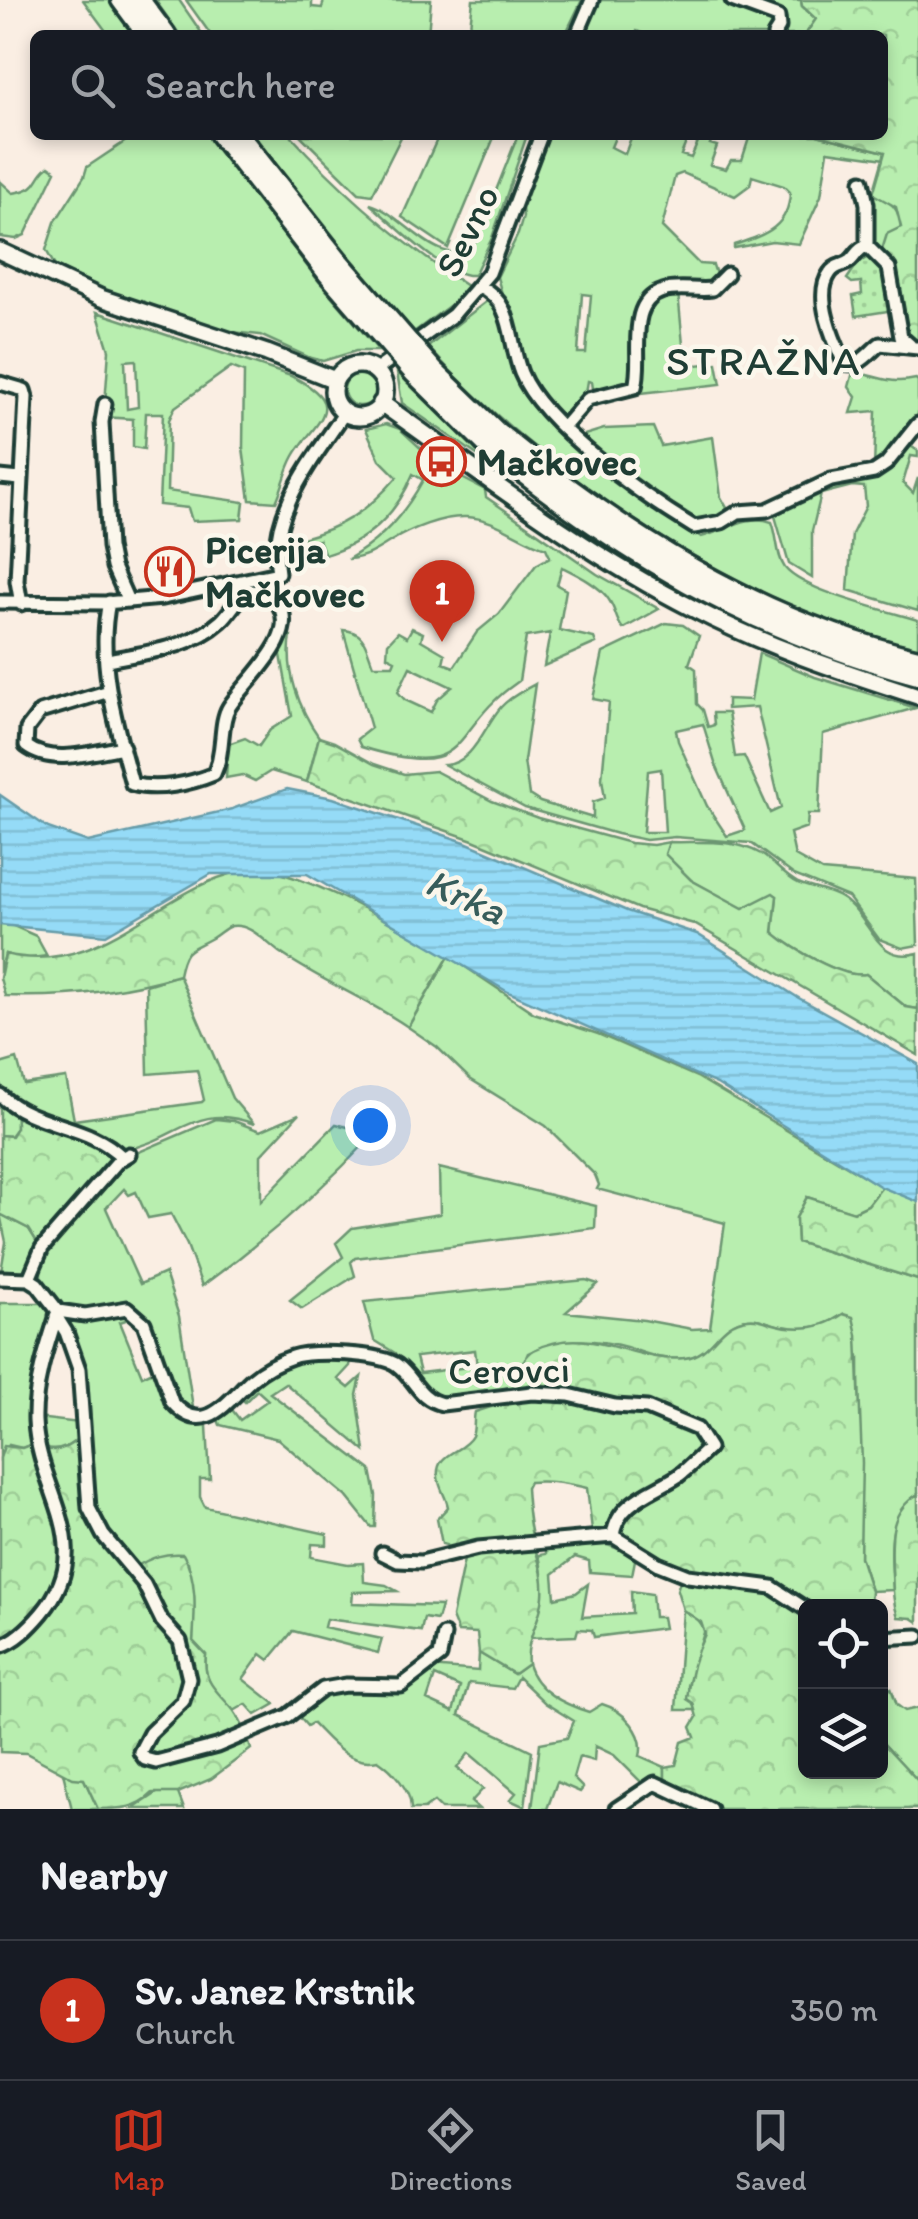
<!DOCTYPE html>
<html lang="en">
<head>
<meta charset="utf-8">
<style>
	body { margin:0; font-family:Itim,sans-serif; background:#242831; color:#f1f3f6 }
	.controls { position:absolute; right:30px; bottom:30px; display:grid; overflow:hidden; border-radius:15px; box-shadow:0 5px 15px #0003 }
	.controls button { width:90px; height:90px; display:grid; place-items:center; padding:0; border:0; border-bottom:2px solid #363941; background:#171b24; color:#f1f3f6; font:50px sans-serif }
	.you { position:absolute; left:370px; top:1125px; width:35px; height:35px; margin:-25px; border:8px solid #fff; border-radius:50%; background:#1a73e8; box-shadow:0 0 0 15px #1a73e833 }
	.badge { display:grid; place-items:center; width:65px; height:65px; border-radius:50%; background:#c8321e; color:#fff; font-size:32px; font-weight:700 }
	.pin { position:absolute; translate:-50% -82px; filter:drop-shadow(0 2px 5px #0008) }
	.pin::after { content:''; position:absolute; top:52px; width:35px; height:30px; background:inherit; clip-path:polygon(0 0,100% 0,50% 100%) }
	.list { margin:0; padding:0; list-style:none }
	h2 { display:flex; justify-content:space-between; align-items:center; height:130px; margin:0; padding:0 40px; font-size:42px }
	h2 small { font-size:32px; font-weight:400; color:#9ea1a6 }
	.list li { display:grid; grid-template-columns:65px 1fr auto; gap:30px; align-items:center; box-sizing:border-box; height:140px; padding:0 40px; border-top:2px solid #363941 }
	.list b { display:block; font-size:38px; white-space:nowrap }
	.list p { margin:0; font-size:32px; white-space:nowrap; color:#9ea1a6 }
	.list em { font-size:32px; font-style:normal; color:#9ea1a6 }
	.icon { flex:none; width:55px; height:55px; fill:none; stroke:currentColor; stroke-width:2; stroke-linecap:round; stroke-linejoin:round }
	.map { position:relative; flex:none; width:918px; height:1809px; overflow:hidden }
	.search { position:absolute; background:#171b24; box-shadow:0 5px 15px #0003; left:30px; right:30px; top:30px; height:110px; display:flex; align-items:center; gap:25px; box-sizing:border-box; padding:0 35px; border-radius:15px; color:#9ea1a6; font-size:38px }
	.sheet { height:270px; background:#171b24 }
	nav { display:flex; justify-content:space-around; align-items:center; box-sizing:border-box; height:140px; border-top:2px solid #363941; background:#171b24; font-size:28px; color:#9ea1a6 }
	nav a { display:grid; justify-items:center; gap:5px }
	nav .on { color:#c8321e }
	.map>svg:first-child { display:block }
	.grass { fill:#b8eeaf; stroke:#6c9672; stroke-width:2.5; fill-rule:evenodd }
	.forest { fill:url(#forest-crowns); stroke:#6c9672; stroke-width:2.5 }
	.garden { fill:url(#garden-dots); stroke:#6c9672; stroke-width:2.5 }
	.water { fill:url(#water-rules); stroke:#669ca9; stroke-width:2.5 }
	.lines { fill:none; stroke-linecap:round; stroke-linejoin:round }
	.minor-casing { stroke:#1f3d34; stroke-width:19 }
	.major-casing { stroke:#1f3d34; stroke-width:22 }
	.highway-casing { stroke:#1f3d34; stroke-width:25 }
	.minor { stroke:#fbf7ec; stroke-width:11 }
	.major { stroke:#fbf7ec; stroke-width:15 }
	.highway { stroke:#fbf7ec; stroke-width:18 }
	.highway-bridge-casing { stroke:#1f3d34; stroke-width:25; stroke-linecap:butt }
	.highway-bridge { stroke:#fbf7ec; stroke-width:18 }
	.labels { text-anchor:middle; stroke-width:9; stroke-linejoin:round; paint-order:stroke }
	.street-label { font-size:38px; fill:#1f3d34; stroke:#fbf7ec }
	.poi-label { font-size:38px; font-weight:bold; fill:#1f3d34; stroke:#fbf7ec; text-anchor:start }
	.water-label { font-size:40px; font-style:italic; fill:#375d5b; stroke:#fbf7ec }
	.quarter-label { font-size:42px; letter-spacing:2.5px; fill:#1f3d34; stroke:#fbf7ec }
</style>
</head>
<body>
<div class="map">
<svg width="918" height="1809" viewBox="0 0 918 1809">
	<defs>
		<pattern id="forest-crowns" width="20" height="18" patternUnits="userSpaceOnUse" patternTransform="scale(2.5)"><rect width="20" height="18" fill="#b8eeaf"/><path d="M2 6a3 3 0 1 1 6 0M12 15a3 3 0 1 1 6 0" fill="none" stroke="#9ecd97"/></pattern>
		<pattern id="garden-dots" width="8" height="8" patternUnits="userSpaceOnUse" patternTransform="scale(2.5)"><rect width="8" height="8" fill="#b8eeaf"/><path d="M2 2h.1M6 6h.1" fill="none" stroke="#9ecd97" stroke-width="1.8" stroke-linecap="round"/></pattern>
		<pattern id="water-rules" width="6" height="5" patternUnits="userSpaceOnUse" patternTransform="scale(2.5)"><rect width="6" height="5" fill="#95dbf7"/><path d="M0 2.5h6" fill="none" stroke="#80bdd4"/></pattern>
	</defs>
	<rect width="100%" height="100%" fill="#faeee3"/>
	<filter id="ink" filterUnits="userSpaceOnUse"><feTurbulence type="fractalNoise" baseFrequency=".01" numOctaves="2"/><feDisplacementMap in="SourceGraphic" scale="20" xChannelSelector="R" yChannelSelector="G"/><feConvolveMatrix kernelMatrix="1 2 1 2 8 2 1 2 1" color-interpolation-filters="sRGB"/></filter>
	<g filter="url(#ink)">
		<path class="grass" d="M83,0H111L135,35H109Z
			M155,0H179L203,35H180Z
			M186,0H312V7L322,8L324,0H431L428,35H211Z
			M473,0H582L565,35H469Z
			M595,0H727L776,20L771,35H647L637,31L635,35H584L583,30Z
			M737,0H801L802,6L816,19L805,35H777L783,23L782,16Z
			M135,135H209L316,278L379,351H356L323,361L308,357L260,335L222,331L103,289L55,266L46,250L55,222L84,177L87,167Z
			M254,135H290C342,192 402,244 467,286L453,303L414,332L312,212Z
			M300,135H402L372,195L359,193Z
			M439,135H495L448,248L402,217Z
			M518,135H527L492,238L474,275C446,278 392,222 370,204C401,211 445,279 476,241Z
			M544,135H616L611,147L625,154L632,135H689L681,155L691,158L701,135H714L710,144L717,146L710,165L726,169L731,160H742L750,135H817L885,152V159L828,151L821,196L799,244L772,241L734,248V245C764,235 789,228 790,192L784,186L752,176L750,185L735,196L683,173L675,176L662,227L699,264L713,265L718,280L715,284L649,298L632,385L594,395L592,382L588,381C586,397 578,415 561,419L547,406L525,371L497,277L518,234L523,217L521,201ZM582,294L591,295L586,353H578Z
			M49,166L56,171L25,235L16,239L0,237V181L13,193C43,188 32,179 49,166Z
			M873,194C890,200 900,209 901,227L881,253L871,242Z
			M678,292L685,366L717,363L721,384L632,394L646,310L660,296Z
			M492,297L500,307L520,380L642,496L701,537C726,531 746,513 772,522C778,537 776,555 785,568C803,591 888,611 918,620V648C744,607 548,479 428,347Z
			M97,312L291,376C353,406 313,422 294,456C286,470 283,487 276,502L250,500L243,448L244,372L231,367L175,407L169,420L167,491L244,502L242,519L192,521L188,508L159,505L163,413H146L144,449L133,447V419L104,417L109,350ZM136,360L138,407L127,409L125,361Z
			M397,372L490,464L402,403Z
			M853,372C879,376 889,385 916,379L918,381V420L874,469L876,411L851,413L856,397L849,387Z
			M344 390a16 16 0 1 1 32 0a16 16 0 1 1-32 0Z
			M386,424L400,429L441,467L485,490L486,497L597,574L659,609L623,629C615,619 616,610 609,600C601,586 576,574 562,567L557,585L566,590L559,630L594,638L596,643L544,666L550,633L526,637L519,681C445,731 477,783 361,747L357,739L371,728L343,630C365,631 366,647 373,665H393L395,660L387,656L388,643L398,632L407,637L412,628L423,633L421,640L445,654L443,663L454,667L477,632L499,614L536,565L550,557L546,548C519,540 496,518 466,517C442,516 411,529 391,541C377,550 365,558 348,559C381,541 405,513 423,480L413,474C397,514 366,543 325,555L319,540L302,543L305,562L287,563L286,532L299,539C341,528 368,511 397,477L380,460L366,429ZM410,667L452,687L437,700L431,712L405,700L398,692Z
			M653,427L661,446L713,437L721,497L727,508L721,517L698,523L664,502L581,436L604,429Z
			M906,443L918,451V457L911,456L903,483L913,493L918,478V611L848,590L852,534L866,506L864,487L852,486L821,494L812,531V578L789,564L775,516L776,510L821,488L873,477Z
			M666,623L683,625L699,636L689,664L696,669L697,704L703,710L708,727L714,725L713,713H728L735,757L744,756L770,813L781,808L757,707L727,709V699L751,700L759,653L815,677L916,708L823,734L819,814H808L807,827L790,833L795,856L822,871L916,879L918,945L902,948L879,939L848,897L794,875L751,843L675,837L646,840L617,834L525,808L445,765C474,763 484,726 501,707C511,696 523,691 535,684L524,761L529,795L540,802L593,818V802L605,798L602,779L609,702L593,699L603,653ZM703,724L715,763L745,830L727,836L707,806L678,741L676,730ZM661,769L665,832H643L648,771Z
			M288,634L291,636C285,671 299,709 319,737L307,782L271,771L255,781L242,775L226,778L228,744L245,738L259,746L270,730L292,716L279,644Z
			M669,842C699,843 734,838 761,854C774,862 783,875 798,883C814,890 835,891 848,903C872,923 877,964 918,953V1009L906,1007L866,974C842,979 793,948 773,933L777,896L773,894L743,909L691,880L664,854Z
			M0,920L36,936L47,956L24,959L5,954L0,973Z
			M449,956L534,1013L598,1034L697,1077L882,1187L868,1205L853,1212L807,1197L796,1218L797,1242L918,1280V1494C884,1516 891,1555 893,1590L871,1591L860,1557L859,1357L843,1314C821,1330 797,1332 770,1323C762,1320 757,1318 748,1319C718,1322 715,1354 686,1358C660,1361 648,1354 626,1347C595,1338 557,1337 528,1353L514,1386C473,1394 445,1417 412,1379C404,1370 398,1364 395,1353L374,1340L364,1302L586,1280L598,1284L566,1312L644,1320L692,1329L710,1328L725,1223L597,1189L599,1185L595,1175L546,1126L470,1079L437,1047L408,1027ZM475,1350L477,1366L420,1373L416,1357Z
			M179,975L232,1098L254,1124C195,1101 177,1141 121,1151L11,1102L0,1084V1064L17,1059L24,1084L66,1078L74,1120L202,1102L204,1100L197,1070L148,1074L146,985Z
			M0,1100L16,1112V1128L10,1136L0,1135Z
			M299,1114L261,1155V1201L336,1124L374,1134C321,1191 265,1240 202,1286L187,1245L171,1214L148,1218L136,1192L129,1195L124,1189L106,1208L140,1284L165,1273L179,1316L194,1414L175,1403L139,1312L62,1308L41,1283V1257L127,1157L216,1119L234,1121L260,1131Z
			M439,1168L596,1206L595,1228L355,1258L351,1262L355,1276L302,1309L290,1300L343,1257L336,1243L352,1228L440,1214Z
			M0,1214L29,1229L37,1242L43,1244L28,1274L0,1277L6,1242Z
			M0,1303H47L53,1316L35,1443L22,1448L9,1445L0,1458Z
			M122,1311L134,1317L120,1322L142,1376L157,1369L165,1395L207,1426L210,1479H200V1497L205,1507L327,1534V1545L312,1544L311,1557L348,1564L363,1563L364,1582L386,1585L397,1591L353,1592L352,1603L441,1606L437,1620L424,1618L421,1631L326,1619L324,1627L382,1639L378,1653L293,1631L269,1660L261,1654L243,1679L275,1704L256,1715L246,1704L234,1711C217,1693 202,1682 206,1655L193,1641L194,1597L188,1562L135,1567L93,1513L84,1421L63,1318Z
			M309,1355L351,1360L350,1366L338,1379L349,1388L361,1377L357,1395L365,1451L285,1383L270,1393L371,1470L376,1495L375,1527H371L346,1496L278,1439L220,1425L217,1417L230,1407L240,1420L268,1400L257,1390L245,1402L240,1397C260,1376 281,1366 309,1355Z
			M37,1418L80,1423V1437L63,1450H43Z
			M596,1541L636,1555L632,1575L590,1572L589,1561L575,1557L553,1574L555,1598L576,1593L588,1584L582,1617L632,1614L631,1591L652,1594L654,1617H662L664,1628L594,1637L592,1630L578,1629L576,1636L529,1638C542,1610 546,1586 539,1555L546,1554V1547Z
			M683,1610L696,1617L705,1629L688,1686L695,1710H676Z
			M479,1653L514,1674L528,1664C536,1691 563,1704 589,1712L602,1704C623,1710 646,1733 640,1756L665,1767V1782L644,1785L614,1755L595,1746L594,1761L579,1757L573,1778L583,1788L580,1792L557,1782L547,1809H532L540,1743L567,1738L574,1721L545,1703L518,1677L512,1688L469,1683L459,1715L532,1751L525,1807L510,1800L516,1793L469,1753L457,1768L483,1789L471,1802L479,1809H441L434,1802L424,1809H411C411,1790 393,1770 378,1760C348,1766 331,1742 312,1723L307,1726L296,1713L333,1687H404L430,1667L478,1671ZM435,1676L460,1687L453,1712L427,1700Z
			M891,1688L897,1705L905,1711L918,1708V1781L881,1741V1693Z
			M63,1773L84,1779L98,1809H72Z
			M160,1791L178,1793L184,1809H133Z"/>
		<path class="forest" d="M801,0H918V346L906,337L881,253L887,234L901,227L896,207L873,194L885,152L817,135H883V35H805L816,19L802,6Z
			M319,737L334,742L374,764L404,774L435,771L492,801L538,818L630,843L653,845L669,842L665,854L691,880L743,908L773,893L777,896L773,932C792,948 842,979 866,974L906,1007L918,1009V1055L694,924L639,909L473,840L307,782Z
			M261,868C330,884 387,922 449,956L408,1027C367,999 319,980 279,952C267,943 254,928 239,926C226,924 223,932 212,938C189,951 185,946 179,975C122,992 65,998 5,996L0,978L5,954C109,979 164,876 261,868Z
			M16,1112C46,1122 99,1130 114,1160L43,1244L37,1242L29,1229L0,1214V1135L11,1136L16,1128Z
			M882,1187L918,1201V1280L797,1242L796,1218L807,1197L854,1212L868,1205Z
			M843,1314L853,1317L857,1335L862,1463L860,1557L871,1591L870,1606H806L777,1587L711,1578L668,1564L621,1538L592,1530L587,1488C568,1484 551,1480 529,1482L526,1488C527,1503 528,1520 532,1535C536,1556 545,1573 543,1596C541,1621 525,1638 528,1664L514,1674L479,1653L477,1633L458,1632L452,1617L465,1555L452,1553L447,1545L442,1544L437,1519L448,1507C446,1496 439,1488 438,1477C435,1452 463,1453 472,1436C475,1429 473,1420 475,1412L510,1401L514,1386L513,1372C522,1366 525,1355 534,1350C590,1322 632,1364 685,1358C714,1355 717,1322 748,1319C756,1318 762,1320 770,1323C796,1331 822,1329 843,1314Z
			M80,1437L87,1513L135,1567C151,1558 164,1552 183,1554C198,1578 195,1614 193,1641L206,1655C202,1683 218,1691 234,1711C243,1723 247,1735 251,1749L211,1779L178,1793H153C137,1809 121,1809 98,1809L84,1779L73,1778L26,1753L0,1752V1458L4,1446L22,1448L35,1443C51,1456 66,1450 80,1437Z
			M918,1494V1622L912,1618L898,1617C892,1601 893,1585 892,1568C891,1537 889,1512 918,1494Z
			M681,1578L712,1586L773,1592L805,1613L806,1772H880L881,1741L918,1781V1809H712L665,1782V1767L676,1765L682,1742L695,1737L691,1727L697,1717L693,1703L687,1699C689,1676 695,1654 705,1634L701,1622L683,1610L677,1590Z"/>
		<path class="garden" d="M870,256L887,272L894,310L856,316L853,296L862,294L861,282L852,283L847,279L858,263Z"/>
		<path class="water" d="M287,789L333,798L465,842L627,911L697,934L797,997L918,1064V1202L881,1187L717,1084L508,992L307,874H211L106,935L0,925V795L48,828L88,842L232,809Z"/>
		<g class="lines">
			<defs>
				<path id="minor" d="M732,0L778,17L779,27L774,35
					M577,35L592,0
					M862,181L867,204V246
					M479,286C515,303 508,340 521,373C542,425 646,498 694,527L722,522L738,512L767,510L831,480L874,472L886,464L918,424
					M910,345L901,337L889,268L867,246C857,249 857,255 850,261C842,267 836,264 830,273C813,296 834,341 844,363C861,367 868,353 880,344L918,348
					M375,371L453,315L489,273L541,135
					M0,383L24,390L26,397L17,581L21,604
					M105,404L102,422L109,547L113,567L128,601
					M563,428L588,399L635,387C644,359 624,303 663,291C677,286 696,291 712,289L727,274
					M0,477L20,479
					M0,602L105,603L163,598L278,573C268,512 313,460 345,412
					M107,660C146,652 190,649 221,621C231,612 237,598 248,591C259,591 268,592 276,601C304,634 246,680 229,707C219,723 225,751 214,774C190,784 157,791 132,784C117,728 96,661 109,602
					M106,692L40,712L27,729L26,746C52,766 93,752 123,747
					M0,1095C35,1128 88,1123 122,1157
					M0,1278L29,1279
					M29,1279L42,1248L119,1160L129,1154
					M29,1279L37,1284L58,1311
					M58,1311L85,1315L127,1308L144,1323L172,1402C204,1439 227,1401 252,1379C264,1369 277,1362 292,1357C311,1350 382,1353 397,1365C415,1378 417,1398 442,1404L532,1393L569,1395L615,1406L647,1408L697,1429L709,1448C699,1457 689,1468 678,1476C654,1492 617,1501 613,1536L658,1564L688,1576L772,1587L806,1609
					M56,1316L66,1332L79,1369L89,1508L103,1535L144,1584L162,1621L180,1641L189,1679L183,1701L150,1733L140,1752L145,1759L156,1762L217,1746L288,1716L323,1689L346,1685L401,1686L440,1656L444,1635
					M382,1553L398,1561L421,1562L478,1548L613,1536
					M880,1638L918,1636
					M0,1646C17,1641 31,1626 42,1613C99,1545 38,1492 35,1421C34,1385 46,1349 57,1315
					M616,1809L655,1783L710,1809"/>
				<path id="major" d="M0,251L101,298L267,353L335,380
					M333 391a26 26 0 1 1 52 0a26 26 0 1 1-52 0Z
					M381,403C482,474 582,552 692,608C765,646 840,671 918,696"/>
				<path id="highway" d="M121,0L147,35
					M140,0L166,35
					M220,135L328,274
					M239,135L341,264
					M497,432C622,534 759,621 918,659
					M485,443C619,552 750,630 918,675"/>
			</defs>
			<use href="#minor" class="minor-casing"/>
			<use href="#major" class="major-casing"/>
			<use href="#highway" class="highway-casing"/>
			<use href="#minor" class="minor"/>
			<use href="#major" class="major"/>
			<use href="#highway" class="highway"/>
			<defs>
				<path id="highway-bridge" d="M341,264L433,370L497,432
					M328,274L414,373L485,443"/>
			</defs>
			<use href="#highway-bridge" class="highway-bridge-casing"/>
			<use href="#highway-bridge" class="highway-bridge"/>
		</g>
	</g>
	<defs>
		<symbol id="bus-ring" viewBox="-11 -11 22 22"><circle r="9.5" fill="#fbf7ec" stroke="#c8321e" stroke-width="1.5"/><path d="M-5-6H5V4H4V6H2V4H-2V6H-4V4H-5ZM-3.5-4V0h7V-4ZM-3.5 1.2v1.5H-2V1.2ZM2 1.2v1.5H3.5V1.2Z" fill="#c8321e"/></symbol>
		<symbol id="restaurant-ring" viewBox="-11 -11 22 22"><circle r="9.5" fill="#fbf7ec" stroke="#c8321e" stroke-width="1.5"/><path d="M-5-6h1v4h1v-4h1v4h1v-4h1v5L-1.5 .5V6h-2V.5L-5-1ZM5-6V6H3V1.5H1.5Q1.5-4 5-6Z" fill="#c8321e"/></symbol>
	</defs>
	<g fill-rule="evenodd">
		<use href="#bus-ring" x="414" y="434" width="55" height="55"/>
		<use href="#restaurant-ring" x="142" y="544" width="55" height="55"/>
	</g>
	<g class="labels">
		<g class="street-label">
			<text transform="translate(467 231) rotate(-64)" y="13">Sevno</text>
			<text transform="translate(509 1370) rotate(-1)" y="13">Cerovci</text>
		</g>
		<g class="poi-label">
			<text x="477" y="475">Mačkovec</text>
			<text x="205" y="563">Picerija<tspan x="205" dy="44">Mačkovec</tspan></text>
		</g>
		<g class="water-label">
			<text transform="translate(466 896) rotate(24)" y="14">Krka</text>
		</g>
		<g class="quarter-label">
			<text x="764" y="375">STRAŽNA</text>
		</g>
	</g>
</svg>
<div class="controls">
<button><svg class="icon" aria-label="locate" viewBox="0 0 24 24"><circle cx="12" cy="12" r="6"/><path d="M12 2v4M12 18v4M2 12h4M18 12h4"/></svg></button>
<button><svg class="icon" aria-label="layers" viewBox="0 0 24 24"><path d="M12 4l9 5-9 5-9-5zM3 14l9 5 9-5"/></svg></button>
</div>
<div class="you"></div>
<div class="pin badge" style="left:442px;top:642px">1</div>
<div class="search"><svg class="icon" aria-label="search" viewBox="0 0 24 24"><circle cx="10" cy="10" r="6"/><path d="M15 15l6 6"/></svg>Search here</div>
</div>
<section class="sheet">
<h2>Nearby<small></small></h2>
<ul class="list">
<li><span class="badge">1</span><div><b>Sv. Janez Krstnik</b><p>Church</p></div><em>350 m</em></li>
</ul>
</section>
<nav>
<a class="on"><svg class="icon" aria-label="map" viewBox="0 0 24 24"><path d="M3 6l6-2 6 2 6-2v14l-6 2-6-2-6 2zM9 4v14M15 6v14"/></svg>Map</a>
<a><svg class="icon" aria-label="directions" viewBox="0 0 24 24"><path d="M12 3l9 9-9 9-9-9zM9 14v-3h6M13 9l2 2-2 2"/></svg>Directions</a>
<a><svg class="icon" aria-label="saved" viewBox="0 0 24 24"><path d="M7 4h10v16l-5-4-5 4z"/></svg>Saved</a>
</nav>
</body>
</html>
